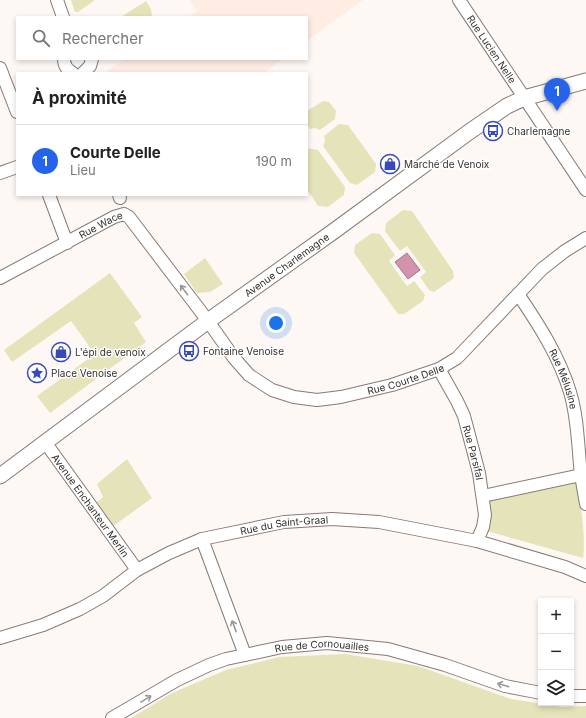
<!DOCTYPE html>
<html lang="fr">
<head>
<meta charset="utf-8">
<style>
	body { margin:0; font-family:Inter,sans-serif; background:#f2f2f2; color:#222 }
	.controls { position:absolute; right:12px; bottom:12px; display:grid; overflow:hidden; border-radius:0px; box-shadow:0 2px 6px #0003 }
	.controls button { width:36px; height:36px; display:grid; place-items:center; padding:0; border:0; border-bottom:1px solid #e0e0e0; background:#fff; color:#222; font:20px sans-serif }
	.you { position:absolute; left:276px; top:323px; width:14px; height:14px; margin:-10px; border:3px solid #fff; border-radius:50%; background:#1a73e8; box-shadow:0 0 0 6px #1a73e833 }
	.badge { display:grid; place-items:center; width:26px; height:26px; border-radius:50%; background:#2563eb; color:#fff; font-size:13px; font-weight:700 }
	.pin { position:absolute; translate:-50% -33px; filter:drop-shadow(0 1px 2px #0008) }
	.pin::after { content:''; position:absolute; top:21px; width:14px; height:12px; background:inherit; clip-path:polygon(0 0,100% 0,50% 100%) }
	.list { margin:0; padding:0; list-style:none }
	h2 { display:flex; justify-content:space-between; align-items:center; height:52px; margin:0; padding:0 16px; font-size:17px }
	h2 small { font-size:13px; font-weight:400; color:#767676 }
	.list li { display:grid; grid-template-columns:26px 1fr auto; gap:12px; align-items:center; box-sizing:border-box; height:72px; padding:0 16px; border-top:1px solid #e0e0e0 }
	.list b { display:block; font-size:15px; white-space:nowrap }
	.list p { margin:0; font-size:13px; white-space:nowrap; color:#767676 }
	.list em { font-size:13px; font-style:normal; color:#767676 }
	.icon { flex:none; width:22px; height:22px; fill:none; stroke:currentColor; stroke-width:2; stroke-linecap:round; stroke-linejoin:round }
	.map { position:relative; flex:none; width:586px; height:718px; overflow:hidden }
	.search { position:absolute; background:#fff; box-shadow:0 2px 6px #0003; left:16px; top:16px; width:292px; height:44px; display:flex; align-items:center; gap:10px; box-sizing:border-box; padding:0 14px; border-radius:0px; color:#767676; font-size:15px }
	.panel { position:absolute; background:#fff; box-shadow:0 2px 6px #0003; left:16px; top:72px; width:292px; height:124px; border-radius:0px }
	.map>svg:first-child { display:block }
	.built { fill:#ffede4 }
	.green { fill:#e5e3b9 }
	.water { fill:#d393ac; stroke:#a37586 }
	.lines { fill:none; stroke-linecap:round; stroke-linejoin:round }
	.minor-casing { stroke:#847b77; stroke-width:14 }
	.tertiary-casing { stroke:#847b77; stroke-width:17 }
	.minor { stroke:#fff; stroke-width:12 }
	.tertiary { stroke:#fff; stroke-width:15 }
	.oneway { stroke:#999896 }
	.labels { text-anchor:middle; stroke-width:3; stroke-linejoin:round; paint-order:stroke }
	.street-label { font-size:10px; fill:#33302e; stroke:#fff }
	.poi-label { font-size:10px; fill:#33302e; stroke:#fff; text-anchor:start }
</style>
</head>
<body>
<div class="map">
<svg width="586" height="718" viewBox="0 0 586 718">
	<rect width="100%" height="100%" fill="#fef8f5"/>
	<path class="built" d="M190,0H363L307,41V17H188L197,11Z
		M125,59H283L264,73H104Z"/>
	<path class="green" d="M71,0H95L78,12H75Z
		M146,1L151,9L152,17H121Z
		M323,101L329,102L336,111L335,119L320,130L315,128L310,129L307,124V111Z
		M339,124L348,125L376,164L375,172L357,185L350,183L323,146L325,141L324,136Z
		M307,148L318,150L345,187L344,195L328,207L318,206L307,189Z
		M403,210L412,211L453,271L454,278L434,292L429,290L420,277L426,272L407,246L400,251L385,231L386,223Z
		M372,233L380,234L395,255L389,261L407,286L414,281L425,295L423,301L404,314H398L354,253L355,245Z
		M205,258L223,284L210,292L197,293L184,274Z
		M110,273L142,317L134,323L146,342L50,413L37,396L95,354L71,321L12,362L4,350Z
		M127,459L152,498L112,527L97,502L103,497L97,484Z
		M573,481L577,485C581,505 586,539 583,558L487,531L489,501Z
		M345,654L418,666L511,699L562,707L586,706V718H131L172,693L226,670L279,657Z"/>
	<path class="water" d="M407,253L420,270L408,279L395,262Z"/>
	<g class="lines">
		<defs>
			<g id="minor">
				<path d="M57,0L63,17"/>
				<path id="s1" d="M459,0L586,190"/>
				<path d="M64,59C64,65 67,70 73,73"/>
				<path d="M0,68L17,112"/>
				<path d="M83,73L90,66L92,59"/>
				<path d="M0,173L17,167"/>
				<path d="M49,195L67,243"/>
				<path d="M119,195L120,198"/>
				<path id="s2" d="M0,278L114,217L124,214L129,217L208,321L234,358L249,375L272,390L294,397L317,400L341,397L392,385L439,369L457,358L542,269L565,251L586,238"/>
				<path id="s3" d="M518,294C539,325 559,356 570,392C578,418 578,448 581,475"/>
				<path id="s4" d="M439,369L457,401L464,416L479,473L485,515L483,527L477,541"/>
				<path id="s5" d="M45,442L137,570"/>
				<path d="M483,496L581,475L586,504"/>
				<path d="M202,539L245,655"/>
				<path id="s6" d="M0,638L43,625L80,609L103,596L137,570L169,553L202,539L284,522L332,519L379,522L477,541L565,567L586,576"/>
				<path d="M571,696H586"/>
				<path id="s7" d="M112,718L177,680L209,665L226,659L282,647L327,643L388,649L445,665L505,686L541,693"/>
			</g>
			<g id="tertiary">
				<path id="s8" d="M0,476L208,321L334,231L469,132L507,106L524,98L586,81"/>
			</g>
		</defs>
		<use href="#minor" class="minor-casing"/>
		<use href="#tertiary" class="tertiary-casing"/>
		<use href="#minor" class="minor"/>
		<use href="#tertiary" class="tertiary"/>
	</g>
	<defs><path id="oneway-shaft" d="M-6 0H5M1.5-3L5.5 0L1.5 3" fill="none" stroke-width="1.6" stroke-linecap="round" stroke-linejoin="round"/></defs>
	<g class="oneway">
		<use href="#oneway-shaft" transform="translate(184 290) rotate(-127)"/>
		<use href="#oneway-shaft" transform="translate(234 626) rotate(-110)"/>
		<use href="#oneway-shaft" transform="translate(503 685) rotate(-163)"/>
		<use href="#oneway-shaft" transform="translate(146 699) rotate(-31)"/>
	</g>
	<defs>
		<symbol id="bus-ring" viewBox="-11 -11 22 22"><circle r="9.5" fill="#fff" stroke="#3749bc" stroke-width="1.5"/><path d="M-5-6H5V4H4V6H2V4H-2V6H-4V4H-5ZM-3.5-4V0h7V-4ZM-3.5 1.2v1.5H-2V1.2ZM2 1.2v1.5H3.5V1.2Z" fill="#3749bc"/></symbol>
		<symbol id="shop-ring" viewBox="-11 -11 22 22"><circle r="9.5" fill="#fff" stroke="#3749bc" stroke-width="1.5"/><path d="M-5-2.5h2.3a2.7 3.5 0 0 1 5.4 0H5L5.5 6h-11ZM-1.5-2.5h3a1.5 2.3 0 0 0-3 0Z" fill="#3749bc"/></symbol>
		<symbol id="sight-ring" viewBox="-11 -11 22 22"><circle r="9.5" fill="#fff" stroke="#3749bc" stroke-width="1.5"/><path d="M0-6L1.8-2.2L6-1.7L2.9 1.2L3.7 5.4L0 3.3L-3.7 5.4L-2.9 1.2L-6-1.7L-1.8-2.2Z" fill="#3749bc"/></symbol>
	</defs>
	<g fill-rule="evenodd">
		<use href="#bus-ring" x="482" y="120" width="22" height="22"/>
		<use href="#shop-ring" x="379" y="153" width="22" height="22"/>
		<use href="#bus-ring" x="178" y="340" width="22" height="22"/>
		<use href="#shop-ring" x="50" y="341" width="22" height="22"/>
		<use href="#sight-ring" x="26" y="362" width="22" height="22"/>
	</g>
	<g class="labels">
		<g class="street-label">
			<text dy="4" stroke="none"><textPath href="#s1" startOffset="59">Rue Lucien Nelle</textPath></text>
			<text dy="4" stroke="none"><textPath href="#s2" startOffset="114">Rue Wace</textPath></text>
			<text dy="4" stroke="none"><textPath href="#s8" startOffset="356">Avenue Charlemagne</textPath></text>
			<text dy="4" stroke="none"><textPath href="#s2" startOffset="509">Rue Courte Delle</textPath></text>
			<text dy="4" stroke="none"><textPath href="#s3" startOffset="97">Rue Mélusine</textPath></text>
			<text dy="4" stroke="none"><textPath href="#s4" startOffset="91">Rue Parsifal</textPath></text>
			<text dy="4" stroke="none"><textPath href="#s5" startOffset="78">Avenue Enchanteur Merlin</textPath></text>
			<text dy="4" stroke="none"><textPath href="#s6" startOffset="310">Rue du Saint-Graal</textPath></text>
			<text dy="4" stroke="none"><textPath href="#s7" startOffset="226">Rue de Cornouailles</textPath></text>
		</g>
		<g class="poi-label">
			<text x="507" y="135">Charlemagne</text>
			<text x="404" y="168">Marché de Venoix</text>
			<text x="203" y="355">Fontaine Venoise</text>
			<text x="75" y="356">L'épi de venoix</text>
			<text x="51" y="377">Place Venoise</text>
		</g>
	</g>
</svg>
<div class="controls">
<button>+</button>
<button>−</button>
<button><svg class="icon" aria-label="layers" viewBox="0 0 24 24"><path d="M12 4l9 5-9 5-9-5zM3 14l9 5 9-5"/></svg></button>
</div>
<div class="you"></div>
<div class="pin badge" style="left:557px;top:111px">1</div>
<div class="search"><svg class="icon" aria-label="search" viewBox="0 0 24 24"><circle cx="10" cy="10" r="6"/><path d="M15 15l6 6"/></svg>Rechercher</div>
<section class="panel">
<h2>À proximité<small></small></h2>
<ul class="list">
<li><span class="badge">1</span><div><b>Courte Delle</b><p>Lieu</p></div><em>190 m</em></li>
</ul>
</section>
</div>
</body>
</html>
